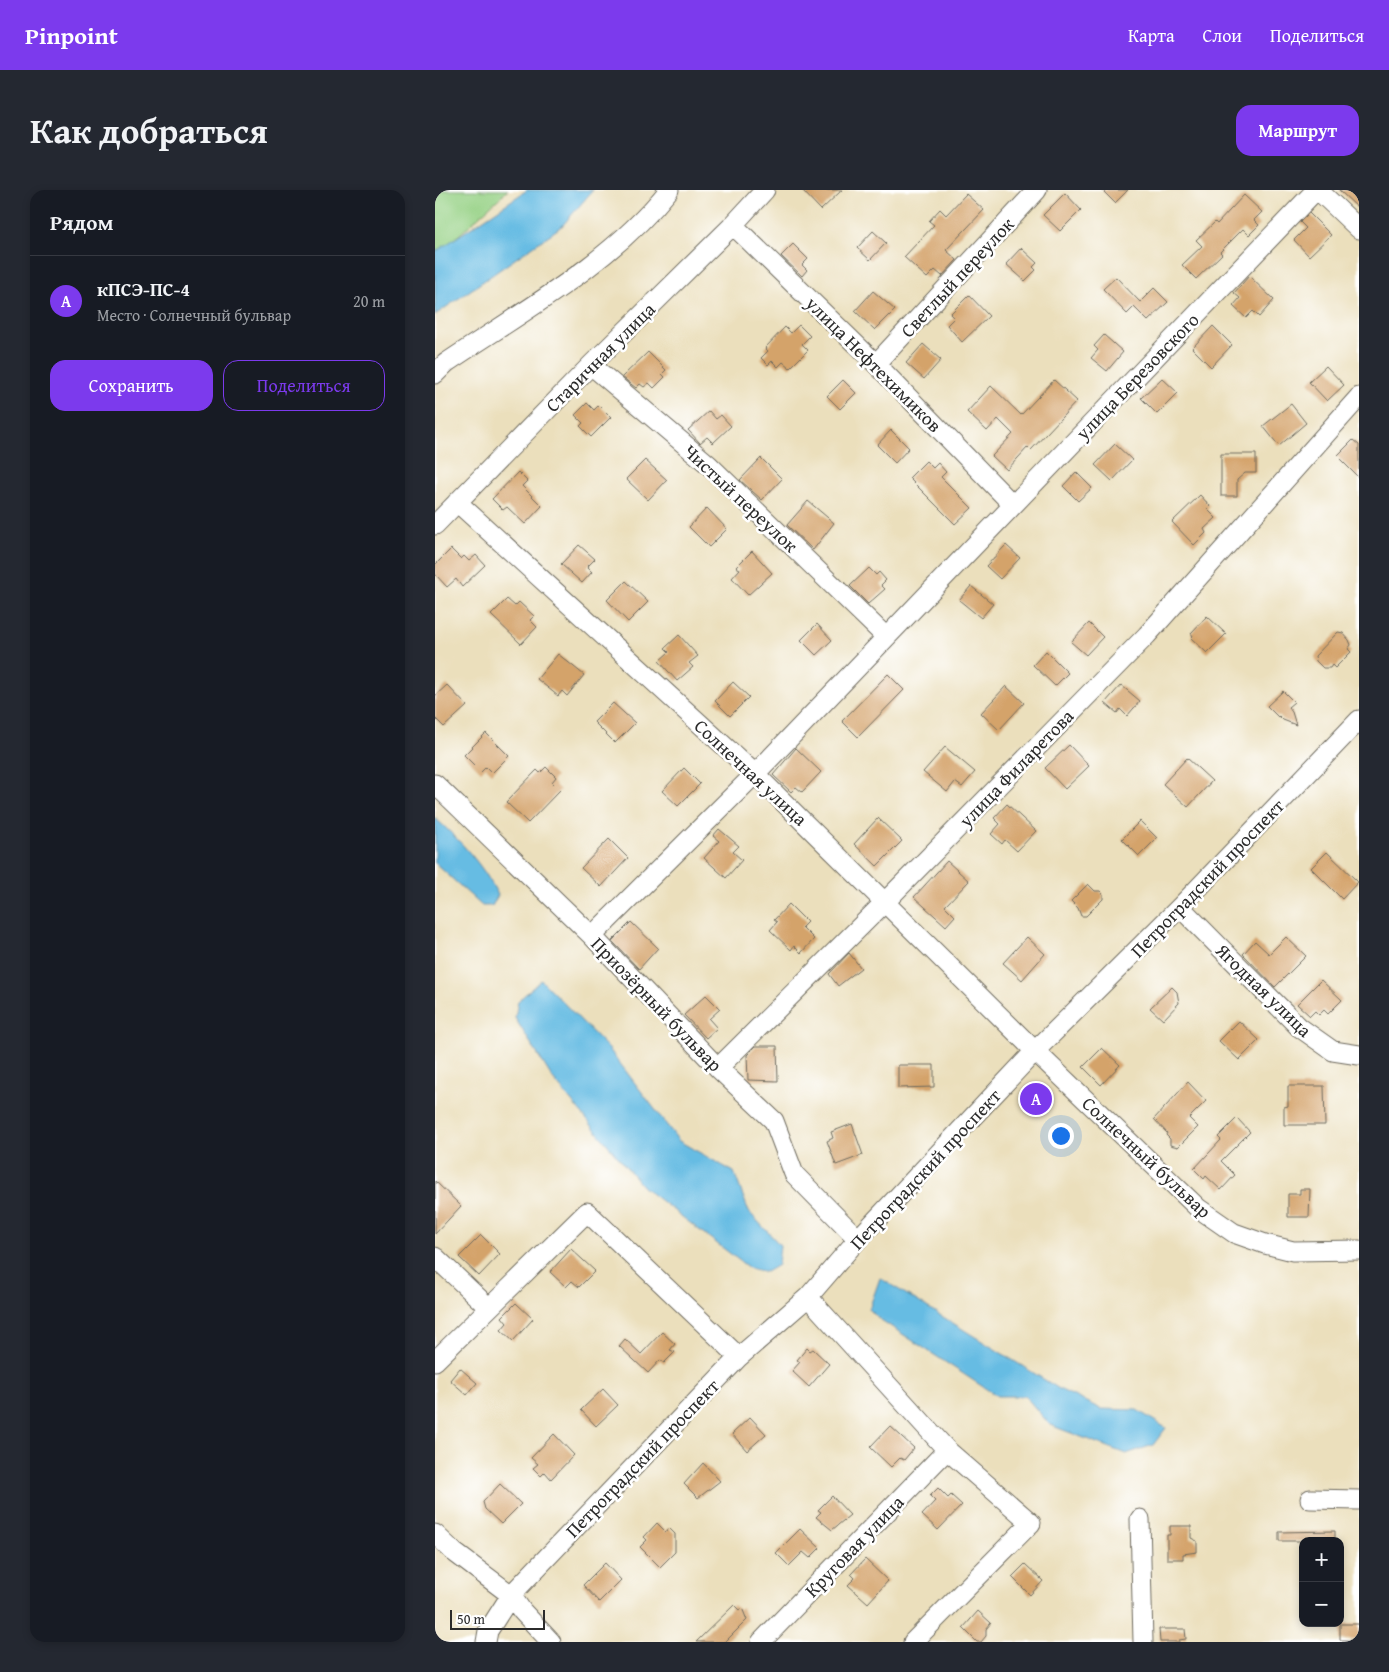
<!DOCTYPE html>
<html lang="ru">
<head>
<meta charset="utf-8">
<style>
	body { margin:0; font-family:"Gentium Book Plus",serif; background:#242831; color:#f1f3f6 }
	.controls { position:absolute; right:15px; bottom:15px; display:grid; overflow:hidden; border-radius:10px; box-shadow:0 2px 8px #0003 }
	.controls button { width:45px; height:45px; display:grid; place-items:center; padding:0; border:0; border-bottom:1px solid #363941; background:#171b24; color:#f1f3f6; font:25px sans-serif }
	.scale { position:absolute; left:15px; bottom:12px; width:95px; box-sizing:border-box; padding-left:5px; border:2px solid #2b2b2b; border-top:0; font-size:14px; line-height:18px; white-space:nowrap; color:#2b2b2b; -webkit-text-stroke:4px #fff; paint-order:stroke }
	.you { position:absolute; left:625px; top:945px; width:18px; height:18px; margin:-12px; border:4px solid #fff; border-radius:50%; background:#1a73e8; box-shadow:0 0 0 8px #1a73e833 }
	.badge { display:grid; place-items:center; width:32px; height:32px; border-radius:50%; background:#7c3aed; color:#fff; font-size:16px; font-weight:700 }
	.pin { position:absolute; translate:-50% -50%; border:2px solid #fff; box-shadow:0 1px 5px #0006 }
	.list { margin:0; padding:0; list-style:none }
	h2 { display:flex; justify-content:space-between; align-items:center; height:65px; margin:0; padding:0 20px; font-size:21px }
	h2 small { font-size:16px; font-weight:400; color:#9ea1a6 }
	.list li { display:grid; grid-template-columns:32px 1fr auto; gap:15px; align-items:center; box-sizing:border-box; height:90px; padding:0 20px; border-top:1px solid #363941 }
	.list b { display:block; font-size:19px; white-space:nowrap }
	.list p { margin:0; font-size:16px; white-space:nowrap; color:#9ea1a6 }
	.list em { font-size:16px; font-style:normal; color:#9ea1a6 }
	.actions { display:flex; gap:10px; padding:15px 20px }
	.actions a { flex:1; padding:11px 0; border:1px solid #7c3aed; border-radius:15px; text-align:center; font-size:18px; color:#7c3aed }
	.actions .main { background:#7c3aed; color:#fff }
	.map { position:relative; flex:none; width:924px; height:1452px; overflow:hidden; border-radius:15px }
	header { display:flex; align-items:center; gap:30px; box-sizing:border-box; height:70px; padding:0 25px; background:#7c3aed; color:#fff }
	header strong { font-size:24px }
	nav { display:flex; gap:28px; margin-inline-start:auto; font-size:18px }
	.intro { display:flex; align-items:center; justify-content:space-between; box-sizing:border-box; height:120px; padding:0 30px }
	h1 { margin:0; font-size:35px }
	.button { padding:12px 22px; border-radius:15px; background:#7c3aed; color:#fff; font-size:18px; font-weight:700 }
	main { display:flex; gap:30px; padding:0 30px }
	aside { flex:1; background:#171b24; border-radius:15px; box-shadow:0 2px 8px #0003 }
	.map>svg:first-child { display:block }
	.green { fill:#97d286; stroke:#617e58 }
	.water { fill:#66bce3; stroke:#487487 }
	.building { fill:#d4a36b }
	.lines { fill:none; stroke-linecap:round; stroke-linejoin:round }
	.minor-casing { stroke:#6e6a5e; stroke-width:21 }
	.minor { stroke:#fff; stroke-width:19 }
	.labels { text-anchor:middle; stroke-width:5; stroke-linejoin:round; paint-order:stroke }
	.street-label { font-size:19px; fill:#2b2b2b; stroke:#fff }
</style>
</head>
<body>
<header>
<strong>Pinpoint</strong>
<nav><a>Карта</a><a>Слои</a><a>Поделиться</a></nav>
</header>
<div class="intro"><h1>Как добраться</h1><a class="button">Маршрут</a></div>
<main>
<aside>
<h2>Рядом<small></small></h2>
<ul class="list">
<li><span class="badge">A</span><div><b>кПСЭ-ПС-4</b><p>Место · Солнечный бульвар</p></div><em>20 m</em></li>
</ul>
<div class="actions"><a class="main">Сохранить</a><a>Поделиться</a></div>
</aside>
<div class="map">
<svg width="924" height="1452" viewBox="0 0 924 1452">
	<rect width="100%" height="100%" fill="#fff"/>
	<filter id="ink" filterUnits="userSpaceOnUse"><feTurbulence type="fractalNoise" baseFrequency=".02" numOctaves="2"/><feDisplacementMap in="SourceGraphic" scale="10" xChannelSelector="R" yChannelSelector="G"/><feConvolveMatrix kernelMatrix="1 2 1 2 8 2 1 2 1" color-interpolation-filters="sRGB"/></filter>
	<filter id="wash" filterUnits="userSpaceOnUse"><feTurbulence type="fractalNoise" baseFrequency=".0096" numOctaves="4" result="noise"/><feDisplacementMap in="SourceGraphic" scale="20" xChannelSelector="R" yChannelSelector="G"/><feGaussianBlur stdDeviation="1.12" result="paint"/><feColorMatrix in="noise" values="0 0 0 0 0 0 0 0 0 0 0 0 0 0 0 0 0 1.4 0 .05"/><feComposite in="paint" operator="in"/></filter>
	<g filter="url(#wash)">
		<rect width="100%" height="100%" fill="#ebdfbc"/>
		<path class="green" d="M0,0H73L0,67Z"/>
		<path class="water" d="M92,0H158L127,36L0,125V62Z
			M0,628C25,650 48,675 63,705L57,716H47L0,673Z
			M106,790L174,859L244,951L299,982L314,1022L345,1055L343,1075L331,1082L314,1078L208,997L118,889L80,828L83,811Z
			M445,1088L626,1200L666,1219L702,1220L731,1238L718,1255L691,1264L615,1235L590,1206H562L443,1128L434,1119Z"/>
		<g id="blocks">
			<path class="building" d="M367,0H407L386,20Z
				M667,0H693L680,13Z
				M904,0H924V19Z
				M630,3L646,20L625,41L608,25Z
				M531,4L549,20L511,60L522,70L507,86L500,80L492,88L469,67L499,35L494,31L505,19L511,25Z
				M809,5L827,22L819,30L824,35L814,45L808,39L785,62L787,64L761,89L747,75L767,56L761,50L780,32L782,34Z
				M874,23L896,45L874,66L859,50L871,38L865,32Z
				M438,41L451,53L435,70L422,58Z
				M358,54L373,69L367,75L372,80L367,86L346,66Z
				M586,58L602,73L598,77L601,80L590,91L571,74Z
				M814,86L839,110L824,127L818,121L811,128L798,116L805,108L799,103Z
				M681,87L705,112L719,98L733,112L713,131L699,117L692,124L668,99Z
				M438,101L460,120L440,140L420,121Z
				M534,105L554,126L527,152L512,135L519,128L515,124Z
				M364,135L375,146L367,154L373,160L355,178L348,172L343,177L337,171L333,175L326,168L333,161L330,158L350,137L356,143Z
				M778,136L797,155L776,177L757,158Z
				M669,145L688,162L672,181L656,168L663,160L659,156Z
				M488,154L506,170L489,189L471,173Z
				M213,162L231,180L227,184L230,187L219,198L214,193L209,197L205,194L201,198L187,187Z
				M891,176L909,195L892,211L874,192Z
				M727,188L743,203L722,224L706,208Z
				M408,190L421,203L405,219L392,206Z
				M619,190L642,211L596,260L593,257L572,280L557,266L578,244L563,229L552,241L532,222L556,196L586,225Z
				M152,213L159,220L164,215L176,227L156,247L145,236L148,233L140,225Z
				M856,214L871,233L844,256L828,236Z
				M274,221L281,229L286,225L296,236L278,253L272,247L265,253L253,240Z
				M456,240L474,258L460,273L442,255Z
				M918,250L924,255V288L902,266Z
				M680,254L697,270L677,291L660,275Z
				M786,264H821V283H810L802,290V306H786Z
				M326,268L347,289L327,310L305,290Z
				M210,270L232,290L213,310L191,289Z
				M491,271L498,278L503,273L511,282L506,287L537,318L520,334L474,288Z
				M83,282L92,291L87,296L107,316L90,334L72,317L68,320L57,309Z
				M641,282L657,298L643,311L628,296Z
				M765,305L775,316L772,319L781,328L769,339L771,343L759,355L737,332Z
				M373,311L399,333L378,360L352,335Z
				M272,318L292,339L274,357L254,337Z
				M144,355L160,369L152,377L157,382L147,393L126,374Z
				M571,355L585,368L565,389L551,376Z
				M16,359L26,369L29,366L34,371L41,365L50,375L27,397L21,389L12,397L0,384V375Z
				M317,361L337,383L313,405L297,388L305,379L301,377Z
				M434,378L441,385L444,382L451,390L446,395L450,399L433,414L415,396Z
				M191,391L213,412L193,432L172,410Z
				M536,396L558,414L546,428L524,410Z
				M72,409L80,416L84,412L99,426L95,430L102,437L86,454L56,425Z
				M772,426L791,444L772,463L756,448L758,446L756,443Z
				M654,433L668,447L651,465L636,452Z
				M382,434L397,450L381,465L366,450Z
				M903,442L908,443L914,450L916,455L913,459L916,462L900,478L897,475L895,478H888L881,471L880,466Z
				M244,445L263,466L254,473L258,477L242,491L224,471L234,462L230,458Z
				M611,461L633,483L620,496L598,475Z
				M123,464L149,485L132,506L127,501L123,506L102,489Z
				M453,484L469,500L423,547L407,531Z
				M298,492L314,507L295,526L280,511Z
				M12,495L32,516L9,537L0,528V506Z
				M686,495L705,511L692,526L685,519L682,523L670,513Z
				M571,496L589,513L564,540L546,523Z
				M848,501L859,512L853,517L857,522L861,535L848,530L844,526L843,527L832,516Z
				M178,513L200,533L180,553L159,532Z
				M51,543L74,566L57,583L51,577L46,582L29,565Z
				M634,555L654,576L630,599L610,578Z
				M510,557L540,582L527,597L520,592L512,602L488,582Z
				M361,558L386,582L367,602L361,597L356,602L338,585Z
				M752,568L777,591L753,617L728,594Z
				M111,577L121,587L117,592L125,600L93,633L71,612L102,580L105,583Z
				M249,578L265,594L243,616L227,601Z
				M572,614L601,641L582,661L570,650L567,654L556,644L565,634L559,628Z
				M443,628L467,651L442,676L419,654Z
				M705,631L722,648L704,666L687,649Z
				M284,639L304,656L298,662L307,670L291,688L269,668L284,651L278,646Z
				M174,649L193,668L166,697L146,678Z
				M892,662L923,692L907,709L876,678Z
				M512,671L534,691L510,716L520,726L511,736L479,707Z
				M653,694L660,701H665L668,704V709L651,726H646L643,718L636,711Z
				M354,714L372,732L367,737L379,749L366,763L359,756L356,760L335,740L342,732L339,730Z
				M196,732L223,758L204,779L177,751Z
				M592,747L610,764L587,790L568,773Z
				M851,747L871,766L840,797L808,764L820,751L834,764Z
				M414,763L426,778L403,796L394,784Z
				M886,790L907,810L893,824L889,820L884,825L880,821L875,826L862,814Z
				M737,797L742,802L744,813L728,830L715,818Z
				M271,805L285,819L274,829L282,838L271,848L249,825Z
				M804,831L824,850L804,870L784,851Z
				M321,856H342L343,891L313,890L312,865Z
				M667,858L685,875L666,895L648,877Z
				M463,875H499V897L463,898Z
				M753,892L771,911L754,928L763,937L743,957L735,955V949L731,945L732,943L719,929Z
				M853,896H889L890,935H849V917L853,916Z
				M802,928L815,942L786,971L800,985L786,1000L771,986L769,989L759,979L786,950L783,947Z
				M417,934L428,965L401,975L392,951L398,948L396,942Z
				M0,991L26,1016L0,1044Z
				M865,999H875L874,1027H853V1004H865Z
				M46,1045L65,1064L44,1086L24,1067Z
				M136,1059L160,1081L144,1097L137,1091L131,1097L115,1082Z
				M81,1113L98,1129L78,1151L66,1140L72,1133L67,1127Z
				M227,1142L240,1154L235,1160L240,1162L229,1173L225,1170L213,1183L184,1156L190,1149L206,1164Z
				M372,1158L375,1161L378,1159L394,1174L374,1197L357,1181L365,1172L362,1170Z
				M25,1178L42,1193L32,1205L15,1190Z
				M168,1199L183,1215L161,1236L146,1220Z
				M315,1227L331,1244L312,1261L297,1244Z
				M455,1236L479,1258L469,1270L465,1268L456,1277L435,1257Z
				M119,1244L139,1265L116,1289L110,1282L106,1286L98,1278L103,1274L96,1268Z
				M268,1273L285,1291L263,1308L249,1294Z
				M65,1294L86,1314L66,1334L50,1319L48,1312Z
				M503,1298L513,1308L516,1305L527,1315L503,1340L487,1325L500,1311L495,1306Z
				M397,1306L415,1325L397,1340L381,1327L386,1322L383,1320Z
				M222,1333L231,1342L234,1338L240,1344V1362L225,1377L205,1357L212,1350L209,1347Z
				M735,1336H756V1348L762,1351V1362L748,1364V1369H732V1345H735Z
				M365,1339L385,1358L375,1368L368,1362L354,1376L341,1363Z
				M900,1341V1351H844V1342Z
				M430,1369L453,1391L433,1413L413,1395L420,1388L416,1384Z
				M170,1373L186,1390L164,1412L148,1395Z
				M590,1374L608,1391L595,1405L577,1387Z
				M299,1415L304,1420L307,1418L312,1430L290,1452H261Z
				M543,1421L556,1433L551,1439V1446L546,1452H542L528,1438Z
				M905,1434H924V1450H905Z
				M724,1439H750L751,1449L744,1450V1452H725Z"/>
		</g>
	</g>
	<g filter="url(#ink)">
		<use href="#blocks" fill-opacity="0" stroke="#6e6a5e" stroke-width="1"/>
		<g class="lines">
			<defs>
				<path id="minor" d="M883,0L924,39
					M298,35L441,174L578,315
					M441,174L602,0
					M156,175L274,275L450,446
					M0,184L11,173C88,121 176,73 234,0
					M22,312L320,584L600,861L763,1018L799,1043L830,1054L858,1061L924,1060
					M0,335L156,175L298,35L330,0
					M0,594L157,746L283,878L339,931L359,984L423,1049
					M745,717L864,837L898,861L924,865
					M157,746L320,584L881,0
					M283,878L451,711L712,445L924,207
					M0,1067L53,1117
					M373,1107L512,1260L596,1333L478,1452
					M0,1171L152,1022L304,1167
					M875,1309L924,1310
					M705,1329L708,1452
					M0,1344L19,1362L76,1405L87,1421L116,1452
					M51,1452L53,1441L76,1405L304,1167L373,1107L423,1049L600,861L745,717L924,530
					M326,1452L512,1260"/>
			</defs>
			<use href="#minor" class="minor-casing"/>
			<use href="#minor" class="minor"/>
		</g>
	</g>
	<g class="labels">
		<g class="street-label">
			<text transform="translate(522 87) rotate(-47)" y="7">Светлый переулок</text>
			<text transform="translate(165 167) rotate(-45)" y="7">Старичная улица</text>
			<text transform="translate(439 174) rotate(45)" y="7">улица Нефтехимиков</text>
			<text transform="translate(702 186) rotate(-46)" y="7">улица Березовского</text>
			<text transform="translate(306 308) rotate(43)" y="7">Чистый переулок</text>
			<text transform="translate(581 578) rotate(-46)" y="7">улица Филаретова</text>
			<text transform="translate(316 582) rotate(43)" y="7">Солнечная улица</text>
			<text transform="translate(772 688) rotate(-46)" y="7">Петроградский проспект</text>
			<text transform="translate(829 800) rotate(44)" y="7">Ягодная улица</text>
			<text transform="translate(222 814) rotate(46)" y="7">Приозёрный бульвар</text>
			<text transform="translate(712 967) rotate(43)" y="7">Солнечный бульвар</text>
			<text transform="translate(490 979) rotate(-47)" y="7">Петроградский проспект</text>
			<text transform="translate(207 1268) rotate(-46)" y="7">Петроградский проспект</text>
			<text transform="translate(419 1356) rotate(-46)" y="7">Круговая улица</text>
		</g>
	</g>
</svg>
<div class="controls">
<button>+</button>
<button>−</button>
</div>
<div class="scale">50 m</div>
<div class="you"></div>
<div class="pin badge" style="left:601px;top:909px">A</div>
</div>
</main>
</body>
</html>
